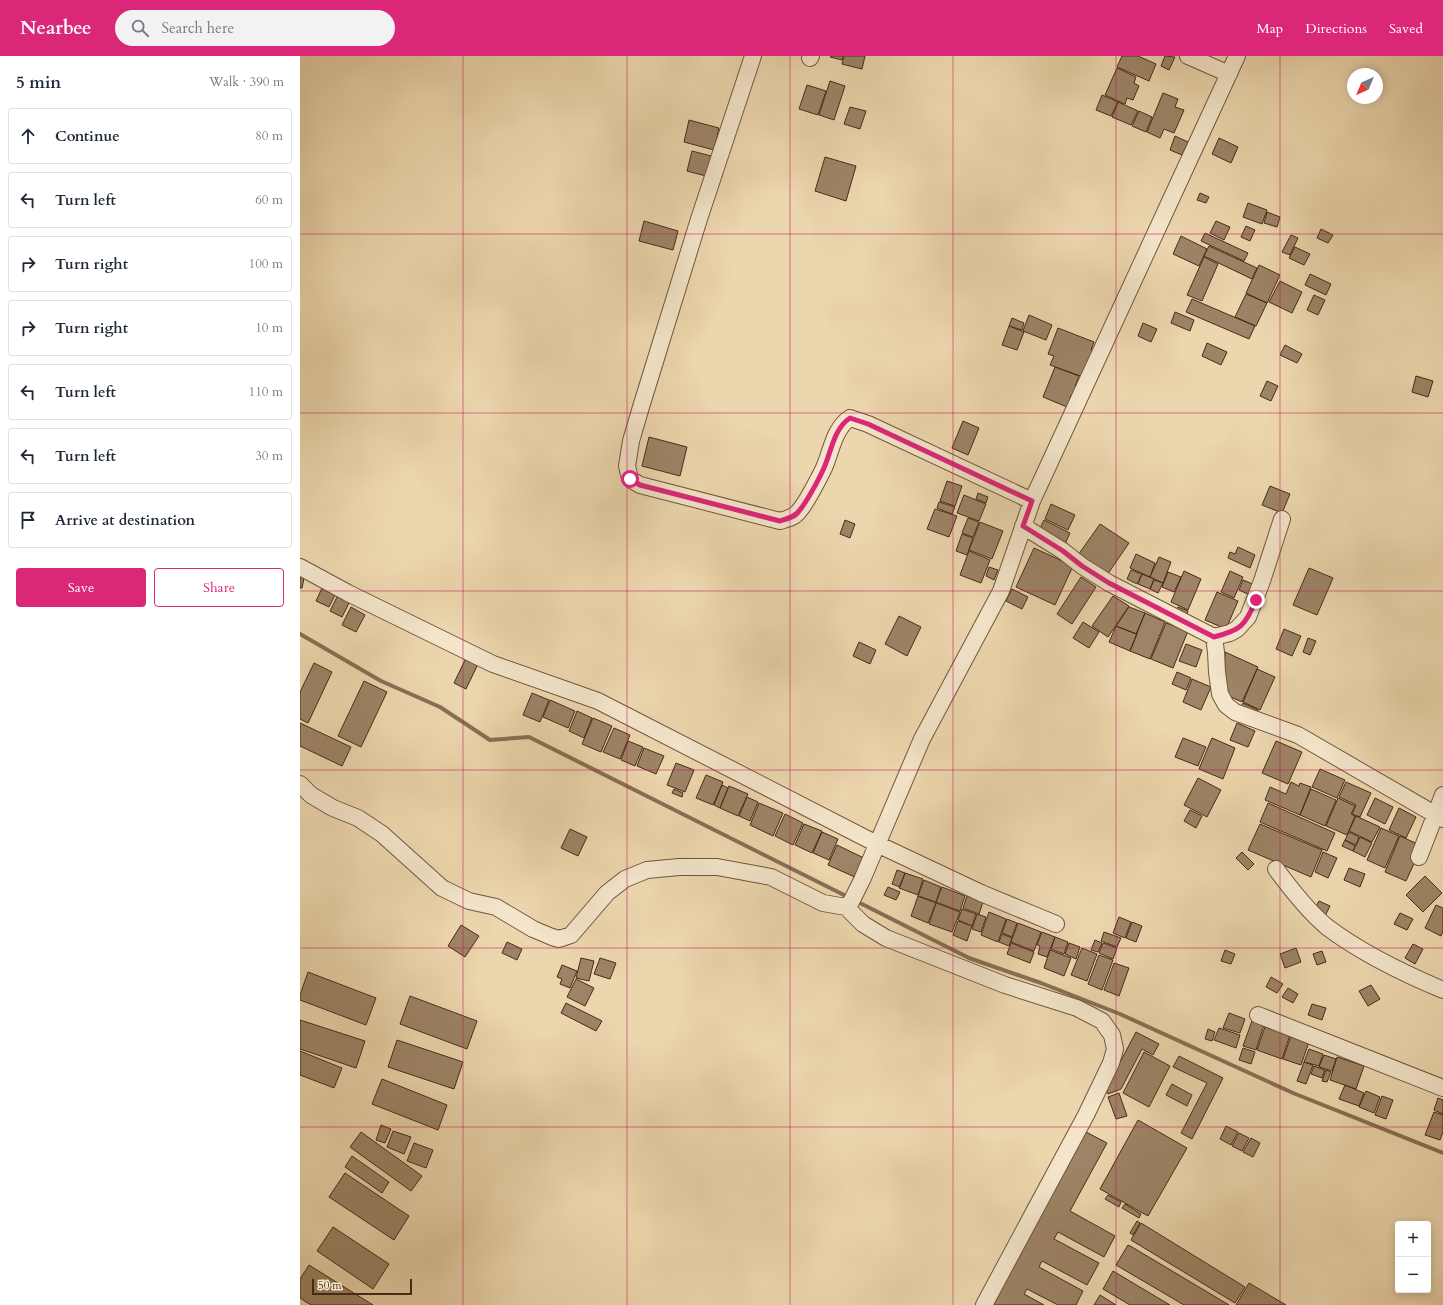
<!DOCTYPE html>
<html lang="en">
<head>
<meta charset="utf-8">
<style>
	body { margin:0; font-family:Cardo,serif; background:#f2f2f3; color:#1f2937 }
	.controls { position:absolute; right:12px; bottom:12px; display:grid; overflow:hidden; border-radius:4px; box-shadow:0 2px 10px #0003 }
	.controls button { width:36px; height:36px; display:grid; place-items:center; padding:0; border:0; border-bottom:1px solid #e0e1e3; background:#fff; color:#1f2937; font:20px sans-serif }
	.compass { position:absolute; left:1047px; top:12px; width:36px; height:36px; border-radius:50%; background:#fff; box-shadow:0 2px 10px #0003; rotate:224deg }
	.scale { position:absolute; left:12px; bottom:10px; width:100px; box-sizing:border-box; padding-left:4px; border:2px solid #472b19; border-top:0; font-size:11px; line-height:14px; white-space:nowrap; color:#472b19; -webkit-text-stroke:3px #f3e4ca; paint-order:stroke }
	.stop { position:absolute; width:12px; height:12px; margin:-9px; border:3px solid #db2777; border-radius:50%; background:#fff }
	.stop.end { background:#db2777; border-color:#fff; box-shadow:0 1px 4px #0008 }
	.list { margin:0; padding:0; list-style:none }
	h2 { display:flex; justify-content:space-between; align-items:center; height:52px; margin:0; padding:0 16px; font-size:17px }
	h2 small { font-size:13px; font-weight:400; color:#747a83 }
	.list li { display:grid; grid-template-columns:26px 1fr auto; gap:12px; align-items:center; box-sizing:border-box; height:56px; margin:0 8px 8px; padding:0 8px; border:1px solid #e0e1e3; border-radius:4px }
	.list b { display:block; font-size:15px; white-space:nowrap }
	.list em { font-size:13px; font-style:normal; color:#747a83 }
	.actions { display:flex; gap:8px; padding:12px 16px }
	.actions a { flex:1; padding:9px 0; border:1px solid #db2777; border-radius:4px; text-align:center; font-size:14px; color:#db2777 }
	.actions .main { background:#db2777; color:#fff }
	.icon { flex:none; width:22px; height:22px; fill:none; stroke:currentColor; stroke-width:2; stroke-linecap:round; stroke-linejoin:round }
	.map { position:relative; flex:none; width:1143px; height:1249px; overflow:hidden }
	header { display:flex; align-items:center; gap:24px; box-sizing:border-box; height:56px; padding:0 20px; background:#db2777; color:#fff }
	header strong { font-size:19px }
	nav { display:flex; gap:22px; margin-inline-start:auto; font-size:14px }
	.search { width:280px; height:36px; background:#f2f2f3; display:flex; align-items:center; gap:10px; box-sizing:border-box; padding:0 14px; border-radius:22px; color:#747a83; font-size:15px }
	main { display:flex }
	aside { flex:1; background:#fff }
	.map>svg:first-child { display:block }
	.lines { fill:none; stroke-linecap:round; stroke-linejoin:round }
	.stream { stroke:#886f54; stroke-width:4 }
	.building { fill:#9d8466; stroke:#472b19 }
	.minor-casing { stroke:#70563e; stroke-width:18 }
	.minor { stroke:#f3e4ca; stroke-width:16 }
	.route { stroke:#db2777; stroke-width:5 }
	.grid { fill:none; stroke:#c2185b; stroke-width:1; stroke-opacity:0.55 }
</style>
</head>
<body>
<header>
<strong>Nearbee</strong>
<div class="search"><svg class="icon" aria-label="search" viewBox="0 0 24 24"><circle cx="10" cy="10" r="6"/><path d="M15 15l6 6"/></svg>Search here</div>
<nav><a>Map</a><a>Directions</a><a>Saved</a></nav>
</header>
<main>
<aside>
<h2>5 min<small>Walk · 390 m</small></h2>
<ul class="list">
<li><svg class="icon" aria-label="ahead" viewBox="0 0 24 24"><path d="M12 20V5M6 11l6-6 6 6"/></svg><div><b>Continue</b></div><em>80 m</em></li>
<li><svg class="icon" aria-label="left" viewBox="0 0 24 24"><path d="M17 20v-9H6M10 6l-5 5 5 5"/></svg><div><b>Turn left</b></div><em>60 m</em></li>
<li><svg class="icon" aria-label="right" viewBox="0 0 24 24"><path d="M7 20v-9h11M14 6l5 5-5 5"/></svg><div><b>Turn right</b></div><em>100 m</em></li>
<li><svg class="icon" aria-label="right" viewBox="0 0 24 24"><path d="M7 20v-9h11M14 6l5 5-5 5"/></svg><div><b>Turn right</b></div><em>10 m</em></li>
<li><svg class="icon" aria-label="left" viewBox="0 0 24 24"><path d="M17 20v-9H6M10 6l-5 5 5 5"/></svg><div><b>Turn left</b></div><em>110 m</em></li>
<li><svg class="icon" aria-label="left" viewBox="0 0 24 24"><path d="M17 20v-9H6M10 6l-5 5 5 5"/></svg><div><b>Turn left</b></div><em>30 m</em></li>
<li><svg class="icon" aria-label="arrive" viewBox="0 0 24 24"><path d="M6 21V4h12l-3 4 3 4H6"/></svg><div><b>Arrive at destination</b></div></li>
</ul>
<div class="actions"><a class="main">Save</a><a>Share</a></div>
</aside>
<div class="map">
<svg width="1143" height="1249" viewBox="0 0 1143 1249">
	<rect width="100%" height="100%" fill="#ecd6ad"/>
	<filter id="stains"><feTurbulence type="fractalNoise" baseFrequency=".005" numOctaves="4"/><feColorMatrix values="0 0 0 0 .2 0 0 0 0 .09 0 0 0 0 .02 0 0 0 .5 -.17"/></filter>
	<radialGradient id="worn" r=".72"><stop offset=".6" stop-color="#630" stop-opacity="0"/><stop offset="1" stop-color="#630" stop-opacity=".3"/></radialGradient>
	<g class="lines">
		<path class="stream" d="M0,578L81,625L140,651L190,684L229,681L550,842
			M556,845L669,902L741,927L820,958L993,1037L1143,1097"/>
	</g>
	<path class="building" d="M531,0H543L542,4L530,1Z
		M544,0H565L562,13L542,8Z
		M822,0H838L856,8L849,25L817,11Z
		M865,0L875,1L869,14L861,10Z
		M817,12L836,21L834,27L839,30L833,44L827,42L825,48L805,39Z
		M530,25L545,30L534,64L519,59Z
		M507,29L526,35L518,59L499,53Z
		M863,37L878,43L875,51L884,54L874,77L864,73L860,82L847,76Z
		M802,39L818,46L811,60L796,54Z
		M818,46L838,55L831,69L812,61Z
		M550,51L566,55L560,73L544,68Z
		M839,55L852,61L846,76L832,70Z
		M389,64L419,72L414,94L384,86Z
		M875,80L888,86L882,99L870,94Z
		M919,82L938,91L931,107L912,98Z
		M392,95L411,100L406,120L387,115Z
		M525,101L556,110L546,145L515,135Z
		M900,137L909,141L906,147L897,144Z
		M948,147L967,154L962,168L943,161Z
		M967,156L980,161L977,171L964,167Z
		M344,165L378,175L373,194L339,185Z
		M916,165L930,171L924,184L910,177Z
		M946,170L955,174L950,185L941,181Z
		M1021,173L1033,179L1028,187L1017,182Z
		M905,177L948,197L944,205L901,185Z
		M991,179L998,182L990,199L982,196Z
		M881,180L907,193L899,210L873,198Z
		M909,190L957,212L952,223L904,200Z
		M995,191L1010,198L1004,209L989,202Z
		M904,201L918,208L902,245L887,239Z
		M959,209L980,219L967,247L946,237Z
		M1010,218L1031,228L1026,239L1005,229Z
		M980,225L1002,236L992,257L969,246Z
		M946,238L967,247L956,270L935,261Z
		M1014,239L1025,244L1018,259L1007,254Z
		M892,243L955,270L949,283L886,256Z
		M875,256L894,264L890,275L871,267Z
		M729,259L752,269L746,284L723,275Z
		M712,262L724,267L722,274L709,270Z
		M843,267L857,273L851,286L838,280Z
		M709,270L724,276L717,294L702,289Z
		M758,272L794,286L791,294L798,297L783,321L750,309L754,300L748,298Z
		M907,287L927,296L921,309L902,300Z
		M985,289L1002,298L997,307L980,299Z
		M755,311L779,320L775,330L783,333L779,342L771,339L767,351L743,341Z
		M1116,320L1133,325L1128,341L1112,336Z
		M967,325L978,330L971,345L960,340Z
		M663,365L679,372L668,399L652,392Z
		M349,381L387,391L380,420L342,410Z
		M647,425L662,430L655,450L640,445Z
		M970,430L990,438L982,457L962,449Z
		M678,437L688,441L686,447L676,443Z
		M664,439L686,448L679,465L657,457Z
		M639,446L655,451L652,458L637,452Z
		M751,448L775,459L768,474L745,463Z
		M635,453L657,460L649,481L627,473Z
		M668,462L679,466L673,481L662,477Z
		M545,464L555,468L550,482L540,478Z
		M744,464L770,477L765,488L738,476Z
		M680,466L703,475L692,503L669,494Z
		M800,468L829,487L805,522L776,502Z
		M662,478L673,482L667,499L656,495Z
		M938,491L955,499L950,512L928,502L930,496L935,498Z
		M734,492L773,510L755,549L716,531Z
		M669,495L690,504L681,527L660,519Z
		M836,498L855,507L850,521L830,512Z
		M859,501L871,506L863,527L850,521Z
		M689,511L698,514L694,524L686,520Z
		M1009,512L1033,522L1017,559L993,549Z
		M831,514L842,518L837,528L827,523Z
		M884,515L901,523L888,554L871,546Z
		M930,515L943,521L934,542L921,536Z
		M868,516L881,521L874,536L862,531Z
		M842,518L854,523L850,533L838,528Z
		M0,521L4,522L2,532H0Z
		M781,521L796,531L772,568L757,558Z
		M854,524L863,527L858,537L850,533Z
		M943,524L955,529L950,539L939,534Z
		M23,530L36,537L29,551L16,545Z
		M712,533L728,541L722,553L706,545Z
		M917,536L938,545L926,573L905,564Z
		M39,537L51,543L42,561L30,555Z
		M813,540L829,550L808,581L792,570Z
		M51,551L65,559L56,576L42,569Z
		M829,551L845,557L836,578L816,570Z
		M878,551L888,555L885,563L875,558Z
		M845,557L865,566L850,603L830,595Z
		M599,560L621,571L607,600L585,588Z
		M783,566L799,576L789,592L773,582Z
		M866,567L888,575L873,612L851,603Z
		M816,570L837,578L830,595L809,586Z
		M984,573L1001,580L992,600L976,593Z
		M1008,582L1016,585L1010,599L1003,596Z
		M559,586L576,594L570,608L553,600Z
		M886,588L902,594L896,611L879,605Z
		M925,596L958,611L942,646L924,638Z
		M166,602L178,608L166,633L154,627Z
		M14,607L32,616L8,667L0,663V636Z
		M957,613L975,621L960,654L943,646Z
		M877,616L891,622L886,634L872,628Z
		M892,623L911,631L901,654L883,646Z
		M64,625L87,636L61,691L38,680Z
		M232,637L249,644L240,666L223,659Z
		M250,644L275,655L268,672L243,661Z
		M943,647L958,654L954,663L939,656Z
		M277,655L292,662L284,682L269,675Z
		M293,662L312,670L301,696L282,688Z
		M0,667L51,691L42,710L0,690Z
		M937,667L955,675L948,691L930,684Z
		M314,672L330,679L320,703L303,696Z
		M883,682L906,691L898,710L875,701Z
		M912,682L935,692L923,723L899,713Z
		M328,685L343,691L335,710L321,704Z
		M976,685L1002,696L988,728L962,717Z
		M344,692L364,700L356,718L337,710Z
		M376,707L394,714L385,736L367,729Z
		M1020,713L1045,724L1037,742L1012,731Z
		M406,719L423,726L413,749L396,742Z
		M898,722L921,734L907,761L884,749Z
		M991,726L999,730L1000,727L1011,731L1000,759L965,744L970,731L986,738Z
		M1046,726L1071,737L1060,761L1052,758L1056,749L1039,741Z
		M422,729L428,732L420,752L414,749Z
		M429,730L448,738L438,760L420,752Z
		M374,733L383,737L382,741L372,737Z
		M1011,733L1036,744L1025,770L1000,759Z
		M447,741L458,746L450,765L439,760Z
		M1038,742L1055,750L1051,758L1055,760L1047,779L1026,770Z
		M1075,742L1093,751L1085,768L1067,759Z
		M459,747L483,757L473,780L450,769Z
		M968,747L1035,777L1027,795L960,766Z
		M1099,752L1116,761L1106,782L1089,774Z
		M890,754L902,760L896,772L884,765Z
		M485,758L503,767L493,789L475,780Z
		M1056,760L1080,771L1072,786L1049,775Z
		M504,768L522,775L512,797L495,789Z
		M960,768L1022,794L1011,821L948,794Z
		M1081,772L1099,780L1085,812L1067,804Z
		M270,773L287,781L278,800L261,792Z
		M522,776L538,783L529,804L513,797Z
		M1049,776L1059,781L1056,789L1045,784Z
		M1100,780L1122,790L1106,825L1085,816Z
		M1060,781L1072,787L1065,801L1053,795Z
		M1045,784L1055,790L1053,795L1042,790Z
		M537,789L566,803L557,822L528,809Z
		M942,796L954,808L948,814L936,802Z
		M1023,796L1037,802L1028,822L1015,816Z
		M1049,812L1065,818L1060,831L1044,824Z
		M597,814L605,817L600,831L592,828Z
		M605,817L623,823L618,839L599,832Z
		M1125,820L1142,837L1123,856L1106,839Z
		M624,824L641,831L636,846L618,840Z
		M588,831L600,836L596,844L584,839Z
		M642,831L665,840L660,855L636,846Z
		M618,840L636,847L628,867L611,860Z
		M667,840L683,846L679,858L663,852Z
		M1019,845L1030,850L1025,860L1014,854Z
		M636,847L660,856L652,876L629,868Z
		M1136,849L1143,852V875L1141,880L1125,872Z
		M662,853L676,858L672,870L658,864Z
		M689,856L706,863L698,886L681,879Z
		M1100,857L1113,863L1107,874L1094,868Z
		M677,858L686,861L681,876L672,873Z
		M819,861L831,866L825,882L813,877Z
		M707,863L717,867L712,881L702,877Z
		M658,865L672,870L667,885L653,879Z
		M832,866L842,870L836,886L826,882Z
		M718,867L741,876L734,895L711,886Z
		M161,869L179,880L165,901L148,890Z
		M742,876L755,881L747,901L738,898L740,890L737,889Z
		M804,876L821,882L817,891L801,885Z
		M702,878L712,882L709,890L699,886Z
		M755,881L768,886L764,898L751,893Z
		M795,884L802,887L798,896L791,894Z
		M207,886L222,893L217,904L202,897Z
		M711,887L734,896L730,907L707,898Z
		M769,887L780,891L776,903L765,898Z
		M803,887L817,892L813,903L799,897Z
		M1113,888L1123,893L1115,908L1105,902Z
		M782,892L797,898L787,925L771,919Z
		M996,892L1001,906L985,912L980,898Z
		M750,894L771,902L764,920L744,912Z
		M925,894L935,898L931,908L921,905Z
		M1022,895L1026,906L1017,909L1013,898Z
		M799,899L813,904L802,934L788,928Z
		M281,902L294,905L289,925L276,922Z
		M300,902L316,907L310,923L294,918Z
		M814,907L829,912L819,940L804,934Z
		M262,909L277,915L270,932L260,928L262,923L257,921Z
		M8,916L76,942L66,969L0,944V939Z
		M971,921L983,928L977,937L966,931Z
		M276,923L294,932L285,950L267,941Z
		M1071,929L1080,943L1068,950L1059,935Z
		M988,932L998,938L993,947L982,941Z
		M110,940L177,965L167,993L100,968Z
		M266,947L302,965L296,975L261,957Z
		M1012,948L1026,952L1022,964L1008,959Z
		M929,957L945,963L940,977L923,972Z
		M0,964L65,985L56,1012L0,993Z
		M952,965L964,969L956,994L943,990Z
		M965,971L990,979L982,1003L957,994Z
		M919,972L940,979L936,992L914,984Z
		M908,973L915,976L912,985L905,983Z
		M836,976L859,988L853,999L842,993L821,1033L808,1038L806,1033Z
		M991,980L1009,986L1001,1009L983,1003Z
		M97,984L163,1006L154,1033L88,1011Z
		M943,992L955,996L951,1008L939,1004Z
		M1009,993L1023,998L1019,1010L1004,1006Z
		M0,995L42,1012L34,1032L0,1019Z
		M844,996L870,1010L849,1051L823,1037Z
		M1024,999L1036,1003L1032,1015L1019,1011Z
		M879,1000L923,1022L892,1083L881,1077L907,1027L873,1011Z
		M1037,1001L1064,1010L1056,1033L1030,1024Z
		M1004,1006L1013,1009L1006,1028L997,1025Z
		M1014,1010L1025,1014L1022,1022L1011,1018Z
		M1026,1014L1031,1016L1027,1026L1022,1025Z
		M82,1023L147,1049L138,1074L72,1048Z
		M872,1028L892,1039L887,1050L866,1039Z
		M1045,1029L1064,1037L1059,1050L1039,1043Z
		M1066,1035L1080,1041L1074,1057L1059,1051Z
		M819,1037L827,1060L816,1063L808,1041Z
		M1082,1040L1093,1044L1086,1063L1075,1059Z
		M1138,1042L1143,1044V1058L1134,1054Z
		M1134,1056L1143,1059V1076L1140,1084L1125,1079Z
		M838,1064L887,1092L848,1160L800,1133Z
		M81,1069L91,1073L85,1087L76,1084Z
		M926,1070L938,1076L931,1089L920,1083Z
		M93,1075L111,1081L104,1098L87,1091Z
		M61,1076L122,1120L111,1135L50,1091Z
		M786,1076L807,1087L770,1155L815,1180L804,1201L758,1176L754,1183L799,1207L787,1229L742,1205L739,1211L783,1235L776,1249H758L727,1233L724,1238L744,1249H693Z
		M939,1077L949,1082L942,1095L932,1090Z
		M951,1082L960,1087L953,1101L943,1096Z
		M114,1087L133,1094L126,1112L107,1105Z
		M52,1100L89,1126L82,1137L45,1111Z
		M45,1117L109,1160L94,1184L29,1141Z
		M808,1139L821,1146L819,1151L805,1143Z
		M825,1148L841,1158L839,1162L822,1152Z
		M837,1165L840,1167L833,1179L830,1177Z
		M841,1167L945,1231L935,1247L831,1184Z
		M33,1171L89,1208L73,1233L17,1195Z
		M828,1189L832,1191L929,1249H884L816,1209Z
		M9,1209L73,1249H11L0,1242V1223Z
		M813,1215L870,1249H830L803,1233Z
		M949,1227L986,1249H936Z
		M800,1239L816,1249H794Z"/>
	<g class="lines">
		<defs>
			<path id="minor" d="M453,0L399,163L341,351L331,385L327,410L330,423L340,429L480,465C487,463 495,461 499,455C506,447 518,424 523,414C531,398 533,373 550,362L568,368L732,445
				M888,0L929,18
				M510,2L511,0
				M723,470L763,495L782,510L809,527L914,581L916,596L917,616L920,638L926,649L935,656L998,679L1143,763
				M0,511L48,537L193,608L298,645L577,788L681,837L756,868
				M914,581L930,577L937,573L948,561L962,525L982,463
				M0,728L11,739L33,752L58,762L82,778L142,832L169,845L196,851L233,873L252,881L259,883L271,879L307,837L325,823L347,814L379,811H417L471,821L523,847L546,851L563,868L586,882L705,929L777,952L802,965L812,979L815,993L811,1007L786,1059L684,1249
				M1119,801L1143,739
				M976,813C990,832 1009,856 1027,871C1060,896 1105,918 1143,934
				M546,851L551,846L562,824L622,683L701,535L732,445L937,0
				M958,959L1143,1032"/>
		</defs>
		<use href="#minor" class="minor-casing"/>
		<use href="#minor" class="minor"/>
	</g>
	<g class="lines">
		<path class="route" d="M330,423L340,429L480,465C487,463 495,461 499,455C506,447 518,425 523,414C531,398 533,373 550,362L568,368L732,445L723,470L763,495L782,510L809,527L914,581C941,574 945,570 956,544"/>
	</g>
	<path class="grid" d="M163,0V1249M327,0V1249M490,0V1249M653,0V1249M816,0V1249M980,0V1249M0,178H1143M0,357H1143M0,535H1143M0,714H1143M0,892H1143M0,1071H1143"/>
	<rect width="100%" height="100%" filter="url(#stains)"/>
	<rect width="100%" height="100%" fill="url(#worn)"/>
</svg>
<div class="controls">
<button>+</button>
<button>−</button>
</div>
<svg class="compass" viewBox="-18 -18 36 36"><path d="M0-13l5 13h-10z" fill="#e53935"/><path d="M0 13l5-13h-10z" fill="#747a83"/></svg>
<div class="scale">50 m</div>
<div class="stop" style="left:330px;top:423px"></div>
<div class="stop end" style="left:956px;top:544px"></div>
</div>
</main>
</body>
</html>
